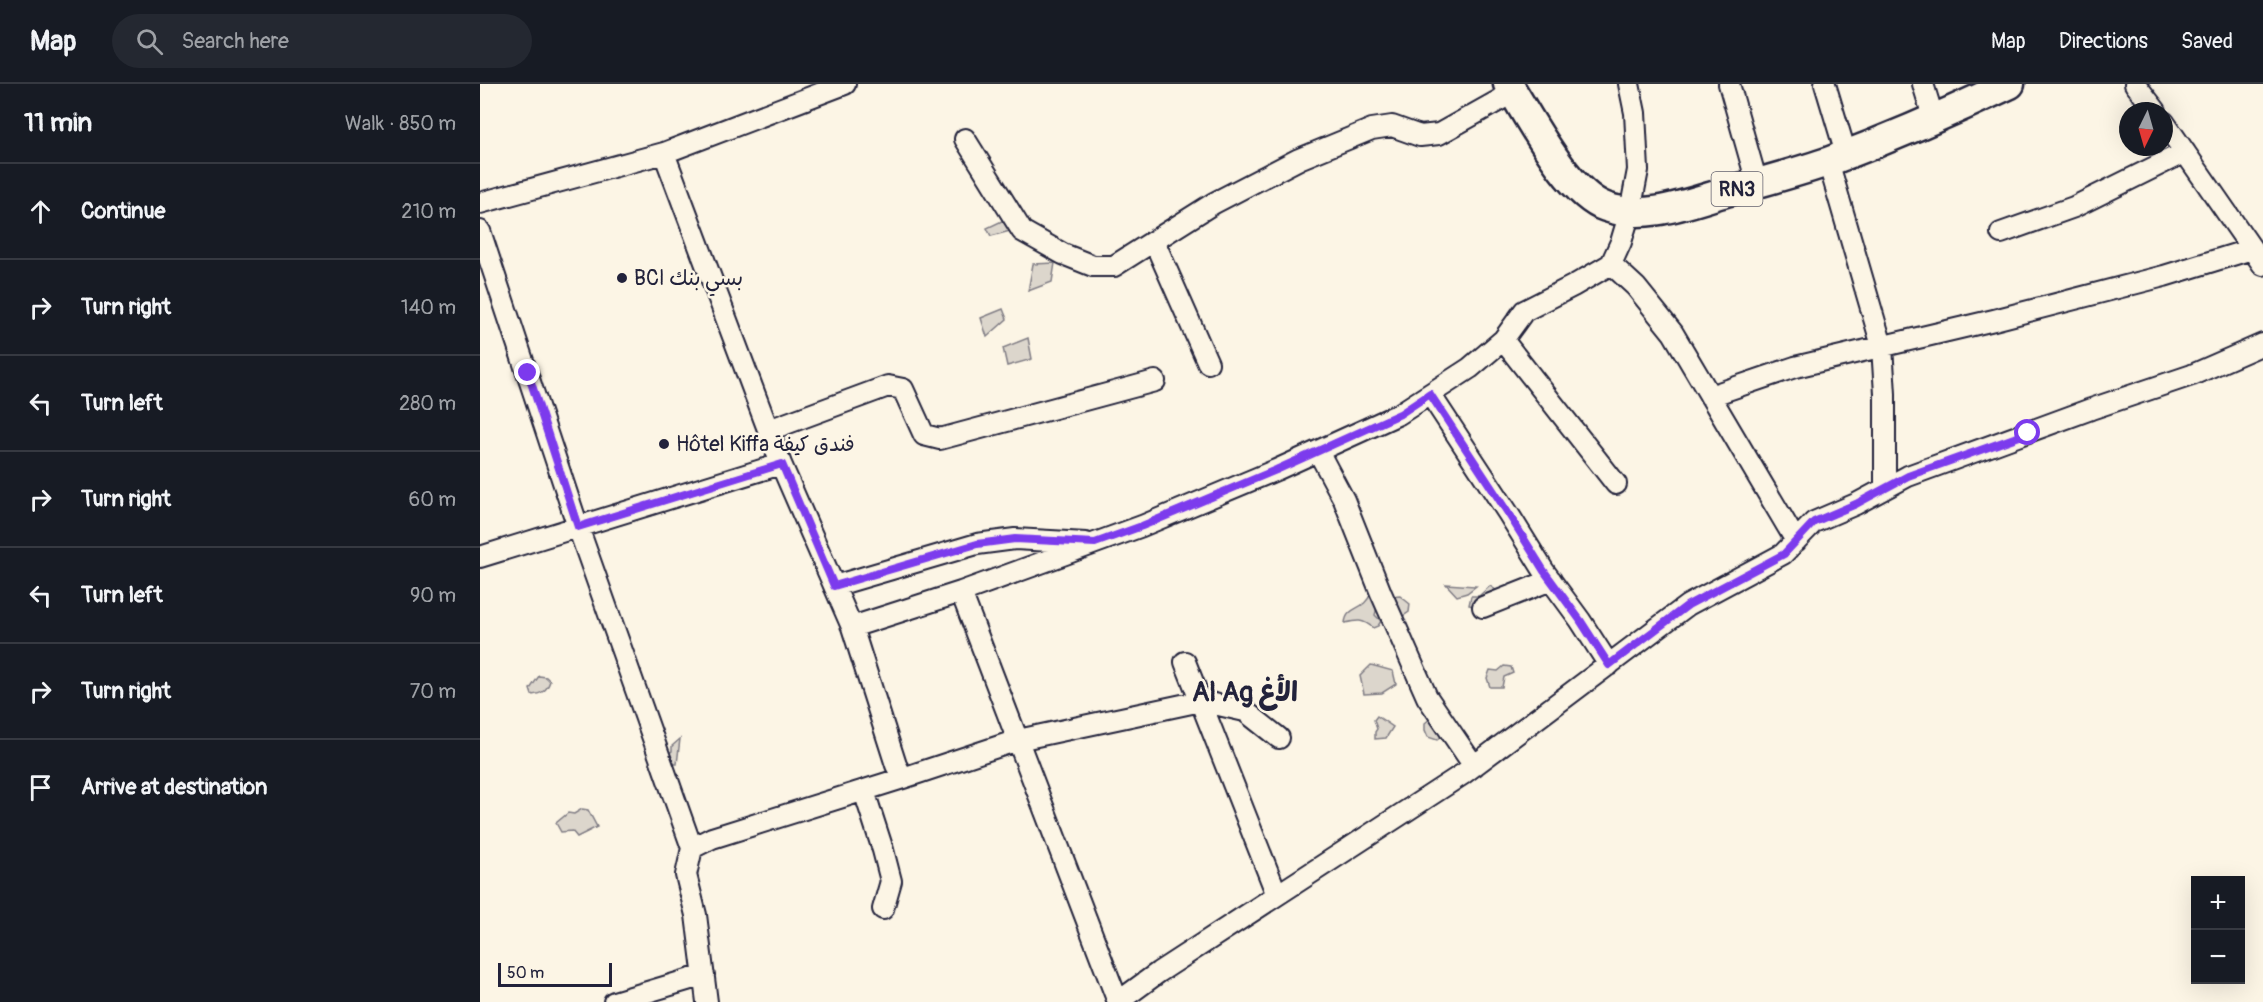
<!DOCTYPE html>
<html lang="en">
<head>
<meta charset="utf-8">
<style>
	body { margin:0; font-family:Pangolin,"Playpen Sans Arabic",sans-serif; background:#242831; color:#f1f3f6 }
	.controls { position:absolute; right:18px; bottom:18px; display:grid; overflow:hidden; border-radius:0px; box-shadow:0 6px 24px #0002 }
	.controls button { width:54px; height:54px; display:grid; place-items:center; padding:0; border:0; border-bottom:2px solid #363941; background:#171b24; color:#f1f3f6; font:30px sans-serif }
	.compass { position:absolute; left:1639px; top:18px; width:54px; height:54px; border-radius:50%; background:#171b24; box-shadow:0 6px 24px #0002; rotate:185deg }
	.scale { position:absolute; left:18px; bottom:15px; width:114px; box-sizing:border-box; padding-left:6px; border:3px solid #22223b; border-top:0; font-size:16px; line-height:21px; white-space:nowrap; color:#22223b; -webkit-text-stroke:4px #fcf5e5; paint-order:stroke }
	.stop { position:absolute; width:18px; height:18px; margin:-14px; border:4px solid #7c3aed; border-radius:50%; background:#fff }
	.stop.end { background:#7c3aed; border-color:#fff; box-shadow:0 2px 6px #0008 }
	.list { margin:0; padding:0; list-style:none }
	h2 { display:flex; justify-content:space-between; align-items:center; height:78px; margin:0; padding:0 24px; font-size:26px }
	h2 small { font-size:20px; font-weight:400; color:#9ea1a6 }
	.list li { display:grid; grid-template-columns:39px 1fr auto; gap:18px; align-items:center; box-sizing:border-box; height:96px; padding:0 24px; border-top:2px solid #363941 }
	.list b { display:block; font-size:22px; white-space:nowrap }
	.list em { font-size:20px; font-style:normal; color:#9ea1a6 }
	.icon { flex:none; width:33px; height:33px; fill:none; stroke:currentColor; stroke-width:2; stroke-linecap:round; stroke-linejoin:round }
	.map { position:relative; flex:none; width:1783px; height:918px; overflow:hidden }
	header { display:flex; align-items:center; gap:36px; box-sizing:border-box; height:84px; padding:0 30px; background:#171b24; border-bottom:2px solid #363941 }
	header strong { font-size:28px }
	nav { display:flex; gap:33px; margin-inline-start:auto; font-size:21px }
	.search { width:420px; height:54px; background:#242831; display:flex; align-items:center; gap:15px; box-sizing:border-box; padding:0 21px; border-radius:33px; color:#9ea1a6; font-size:22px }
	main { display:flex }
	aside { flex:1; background:#171b24 }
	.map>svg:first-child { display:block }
	.green { fill:#dcd6cc; stroke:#7f7c84; stroke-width:1.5 }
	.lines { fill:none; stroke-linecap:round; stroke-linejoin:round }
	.minor-casing { stroke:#22223b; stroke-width:24 }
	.highway-casing { stroke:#22223b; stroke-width:33 }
	.minor { stroke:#fcf5e5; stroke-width:20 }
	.highway { stroke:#fcf5e5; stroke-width:28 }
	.route { stroke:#7c3aed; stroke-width:8 }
	.poi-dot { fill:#22223b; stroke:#fcf5e5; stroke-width:2 }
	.labels { text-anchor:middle; stroke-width:5; stroke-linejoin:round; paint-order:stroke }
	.shield { fill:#fcf5e5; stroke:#63616e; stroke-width:1.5 }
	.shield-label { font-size:20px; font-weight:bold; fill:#22223b }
	.poi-label { font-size:21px; fill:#22223b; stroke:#fcf5e5; text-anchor:start }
	.district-label { font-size:27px; font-weight:bold; fill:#22223b; stroke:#fcf5e5 }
</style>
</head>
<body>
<header>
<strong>Map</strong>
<div class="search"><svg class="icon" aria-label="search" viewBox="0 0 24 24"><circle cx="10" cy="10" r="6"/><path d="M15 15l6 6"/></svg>Search here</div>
<nav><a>Map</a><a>Directions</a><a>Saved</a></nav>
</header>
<main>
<aside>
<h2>11 min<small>Walk · 850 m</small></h2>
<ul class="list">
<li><svg class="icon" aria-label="ahead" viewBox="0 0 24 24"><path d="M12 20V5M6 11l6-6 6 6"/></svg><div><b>Continue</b></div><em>210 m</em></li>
<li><svg class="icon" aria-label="right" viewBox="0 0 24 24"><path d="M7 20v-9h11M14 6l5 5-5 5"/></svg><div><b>Turn right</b></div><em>140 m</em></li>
<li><svg class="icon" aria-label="left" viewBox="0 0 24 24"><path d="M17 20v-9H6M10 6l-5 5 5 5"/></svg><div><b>Turn left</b></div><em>280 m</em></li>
<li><svg class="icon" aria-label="right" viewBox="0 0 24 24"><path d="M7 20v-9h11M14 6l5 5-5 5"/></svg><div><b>Turn right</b></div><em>60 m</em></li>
<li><svg class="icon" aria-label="left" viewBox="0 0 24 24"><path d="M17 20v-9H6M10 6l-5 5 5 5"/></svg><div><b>Turn left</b></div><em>90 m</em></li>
<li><svg class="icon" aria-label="right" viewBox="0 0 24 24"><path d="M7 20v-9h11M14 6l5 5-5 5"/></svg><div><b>Turn right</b></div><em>70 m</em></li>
<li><svg class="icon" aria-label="arrive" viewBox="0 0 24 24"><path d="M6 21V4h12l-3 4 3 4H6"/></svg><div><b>Arrive at destination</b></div></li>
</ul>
</aside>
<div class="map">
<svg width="1783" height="918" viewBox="0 0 1783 918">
	<rect width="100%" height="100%" fill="#fcf5e5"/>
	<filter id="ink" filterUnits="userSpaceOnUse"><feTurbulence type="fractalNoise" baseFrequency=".0167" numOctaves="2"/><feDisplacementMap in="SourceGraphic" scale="12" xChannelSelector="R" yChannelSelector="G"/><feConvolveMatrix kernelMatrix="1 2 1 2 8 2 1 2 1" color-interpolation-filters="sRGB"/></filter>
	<g filter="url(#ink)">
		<path class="green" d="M524,136L530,147L511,152L507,144Z
			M575,179L572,198L548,207L553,180Z
			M523,225L527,235L507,253L501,234Z
			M548,254L552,275L527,282L523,264Z
			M966,500L996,502L987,509L977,512Z
			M1010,502L1019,508L996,523L989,521L991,512H999Z
			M891,509L898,520L895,531L901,537L898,542L893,544C883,535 877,536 865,539C867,521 884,528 891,509Z
			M920,512L930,520L929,528L917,536L909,513Z
			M891,581L913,587L916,600L902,609L884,610L880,592Z
			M1024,582L1031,583L1033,589L1024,593L1022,603H1010L1007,594L1010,586L1018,587Z
			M59,592L66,593L70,597C67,606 62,610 52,611L50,605Z
			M897,632L913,643L906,654L895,655V648L897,645L894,636Z
			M952,633L965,650L957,656L948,653L945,646V639Z
			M200,655L197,680H190L184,672L192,667V662Z
			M102,725L108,726L117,743L97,753L92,747L81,748L76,739L88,729L94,730Z"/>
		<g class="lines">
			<defs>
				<path id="minor" d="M1249,0L1277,99
					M1345,0L1366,70
					M1443,0L1454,36
					M1655,0L1676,27
					M1684,38L1783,181
					M485,55L542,147L583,170L613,182H634L734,119L819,75L892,45L912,42L940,52L959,50L1034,8
					M184,69L301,380L372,543L416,681L423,694L232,754L212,764L206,791L216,831L227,918
					M1348,77L1402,262L1405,310V404
					M0,119L184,69L365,0
					M0,147L98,443L212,764
					M1521,149L1594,123L1705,68
					M674,157L728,279
					M1131,180L1156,203L1193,249L1316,457
					M1023,256L1136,400
					M950,310L1028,429L1064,487L1100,536L1129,581
					M1230,312L1315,283L1514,236L1684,192L1772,165
					M289,346L408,302L423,305L444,351L460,355L675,297
					M838,367L864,416L901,509L947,613L994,682
					M0,473L301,380
					M354,502L497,460L535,455L606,459
					M481,508L638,918
					M1003,523L1071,496
					M372,543L481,508L662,442L796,386L919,330L990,284L1023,256L1044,227L1093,202L1131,180L1141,158L1150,128L1158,86L1155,29L1149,0
					M705,578L797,811
					M423,694L538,656L721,617L765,627L799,654
					M384,707L403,766L411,797L403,825
					M134,918L224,891
					M638,918L679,888L983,690L1208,521L1303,470L1334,438L1376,420L1428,392L1611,325L1712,291L1783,260"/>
				<path id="highway" d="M1028,0C1050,34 1088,110 1126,123C1165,137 1208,119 1246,108C1280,98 1316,89 1350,77C1411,54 1471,28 1530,0"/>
			</defs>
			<use href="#minor" class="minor-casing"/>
			<use href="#highway" class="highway-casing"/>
			<use href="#minor" class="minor"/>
			<use href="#highway" class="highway"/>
		</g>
	</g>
	<g class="lines" filter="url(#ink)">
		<path class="route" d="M48,289L98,443L302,380L354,502L497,460L535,455L615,459L662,442L796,386L920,330L950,310L1028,429L1064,487L1100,536L1129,581L1208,521L1304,470L1334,438L1376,420L1428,392L1548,349"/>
	</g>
	<g class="poi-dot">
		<circle cx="142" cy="194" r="6"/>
		<circle cx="184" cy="360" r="6"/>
	</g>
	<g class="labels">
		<rect class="shield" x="1231.5" y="88" width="51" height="34" rx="4.5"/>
		<g class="shield-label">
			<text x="1257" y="112">RN3</text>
		</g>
		<g class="poi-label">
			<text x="154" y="201">BCI بسي بنك</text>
			<text x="196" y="367">Hôtel Kiffa فندق كيفة</text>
		</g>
		<g class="district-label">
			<text x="765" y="617">Al Ag الأغ</text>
		</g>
	</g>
</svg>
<div class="controls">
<button>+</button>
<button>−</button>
</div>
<svg class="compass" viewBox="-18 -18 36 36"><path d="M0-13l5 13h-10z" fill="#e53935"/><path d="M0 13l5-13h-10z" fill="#9ea1a6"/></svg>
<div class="scale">50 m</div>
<div class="stop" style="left:1548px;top:349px"></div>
<div class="stop end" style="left:48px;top:289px"></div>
</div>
</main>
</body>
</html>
